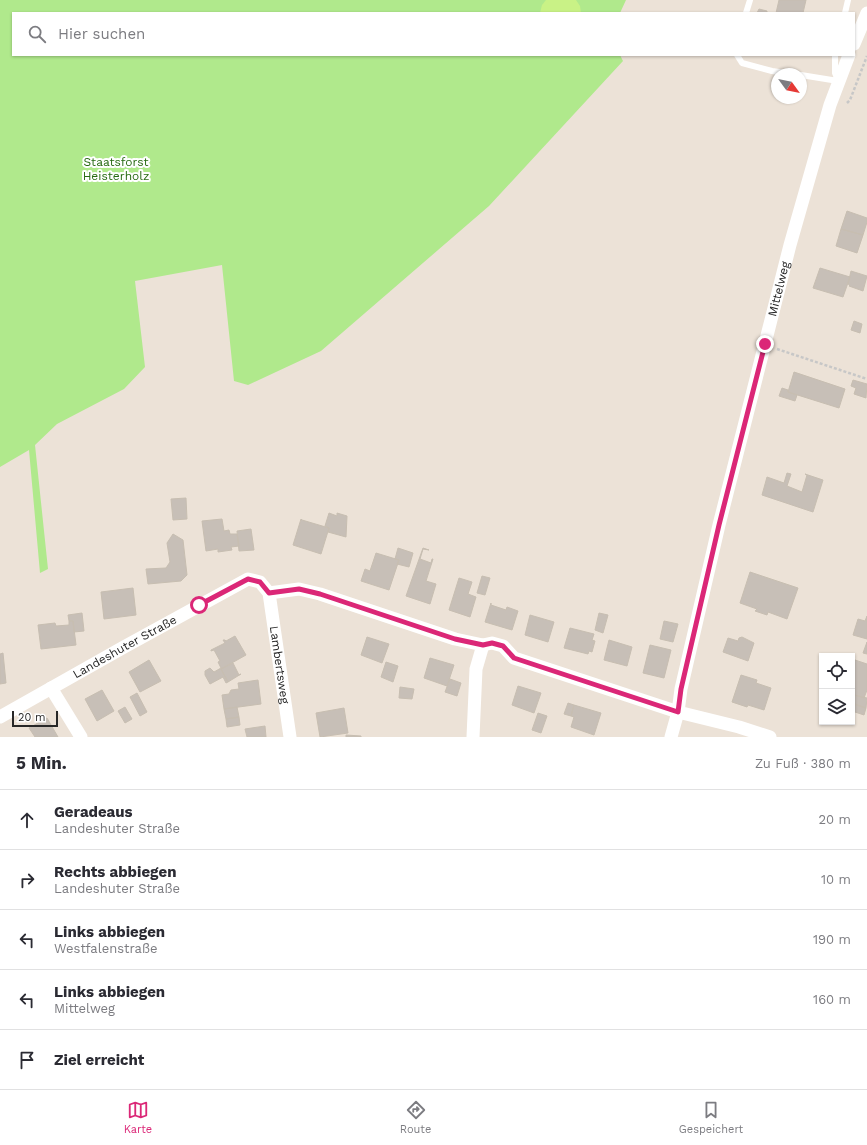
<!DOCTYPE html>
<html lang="de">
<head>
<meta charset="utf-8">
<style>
	body { margin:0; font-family:"Work Sans",sans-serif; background:#f2f2f3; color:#2b2b33 }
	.controls { position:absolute; right:12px; bottom:12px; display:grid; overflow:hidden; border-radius:0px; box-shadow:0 1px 3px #0004 }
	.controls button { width:36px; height:36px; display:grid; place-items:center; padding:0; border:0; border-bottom:1px solid #e1e1e2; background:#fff; color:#2b2b33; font:20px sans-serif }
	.compass { position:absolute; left:771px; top:68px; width:36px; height:36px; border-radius:50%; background:#fff; box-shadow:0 1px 3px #0004; rotate:123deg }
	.scale { position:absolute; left:12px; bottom:10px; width:46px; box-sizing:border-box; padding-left:4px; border:2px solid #272727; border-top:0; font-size:11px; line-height:14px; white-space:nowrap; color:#272727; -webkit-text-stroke:3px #fff; paint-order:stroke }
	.stop { position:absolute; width:12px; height:12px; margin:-9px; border:3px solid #db2777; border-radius:50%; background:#fff }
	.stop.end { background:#db2777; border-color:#fff; box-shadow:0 1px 4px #0008 }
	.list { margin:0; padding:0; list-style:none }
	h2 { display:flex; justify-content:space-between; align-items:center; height:52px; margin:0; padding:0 16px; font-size:17px }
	h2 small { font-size:13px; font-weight:400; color:#7c7c81 }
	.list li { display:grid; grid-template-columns:26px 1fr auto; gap:12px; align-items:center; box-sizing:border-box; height:60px; padding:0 16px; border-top:1px solid #e1e1e2 }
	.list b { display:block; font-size:15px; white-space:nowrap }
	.list p { margin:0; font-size:13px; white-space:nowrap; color:#7c7c81 }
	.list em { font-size:13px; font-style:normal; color:#7c7c81 }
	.icon { flex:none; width:22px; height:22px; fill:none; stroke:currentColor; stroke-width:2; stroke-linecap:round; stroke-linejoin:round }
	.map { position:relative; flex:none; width:867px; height:737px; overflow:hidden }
	.search { position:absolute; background:#fff; box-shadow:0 1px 3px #0004; left:12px; right:12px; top:12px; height:44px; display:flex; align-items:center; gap:10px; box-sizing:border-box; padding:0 14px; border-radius:0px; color:#7c7c81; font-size:15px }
	.sheet { height:352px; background:#fff }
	nav { display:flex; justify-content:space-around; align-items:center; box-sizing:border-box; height:56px; border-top:1px solid #e1e1e2; background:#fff; font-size:11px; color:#7c7c81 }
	nav a { display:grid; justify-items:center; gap:2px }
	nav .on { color:#db2777 }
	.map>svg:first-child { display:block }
	.green { fill:#b0e98c }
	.pitch { fill:#c9f286 }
	.building { fill:#c7bfb7; stroke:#c7beb1 }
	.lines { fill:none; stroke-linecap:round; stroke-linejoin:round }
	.path { stroke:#c7c7c7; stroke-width:2.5; stroke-dasharray:3 2; stroke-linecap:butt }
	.service { stroke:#fff; stroke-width:6 }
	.minor { stroke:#fff; stroke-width:13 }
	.route { stroke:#db2777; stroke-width:5 }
	.labels { text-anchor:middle; stroke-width:4; stroke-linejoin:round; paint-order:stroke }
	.park-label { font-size:12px; fill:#276a12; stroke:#fff }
	.street-label { font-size:12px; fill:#272727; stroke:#fff }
</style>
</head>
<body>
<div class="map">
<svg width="867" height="737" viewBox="0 0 867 737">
	<rect width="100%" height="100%" fill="#ece2d7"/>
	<path class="green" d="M0,0H626L620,13H13V55H620L623,61L489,206L321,351L248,385L234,381L222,265L135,281L145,367L124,389L57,424L35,445L48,569L40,573L29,450L0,467Z"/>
	<path class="pitch" d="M546,0H576L580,6L581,13H540L542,5Z"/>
	<path class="building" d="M779,0H806L803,13H776Z
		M759,9L767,11V13H757Z
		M847,211L867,218V222L863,235L841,229Z
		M841,229L863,235L857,253L836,246Z
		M820,268L850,277L843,297L813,288Z
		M851,271L867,276L863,291L849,286L850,285L848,284Z
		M854,321L862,324L860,333L851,330Z
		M794,372L845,389L839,408L788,392Z
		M853,380L867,384L866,398L854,394L856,388L851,386Z
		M782,388L788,390V392L797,395L795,401L779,396Z
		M787,473L791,474L787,486L802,492L807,475L805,474L823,480L813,512L762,495L767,477L784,483Z
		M186,498L187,519L173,520L171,499Z
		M329,513L337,516V513L347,516L346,537L328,532L329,528L325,526Z
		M222,519L224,531L229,530L230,534H237L239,546L231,547L232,550L218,552V549L206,551L202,521Z
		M301,519L302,520L329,528L321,554L293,545Z
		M251,529L254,550L239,551L237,531Z
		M173,534L183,540L187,575L181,581L148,584L146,569L166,568L170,562L167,543Z
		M398,548L413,553L409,567L397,564L399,560L395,559Z
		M423,548L429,550L423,549L420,559L431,563L432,559H433L426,581L436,584L430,604L406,596Z
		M376,553L399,560L389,590L361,581L365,569L370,571Z
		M750,572L798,588L787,619L768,612L767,615L755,611L757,609L740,603Z
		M482,576L490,578L485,595L477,593Z
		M459,578L472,582L468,594L476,597L470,617L449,610Z
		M133,588L136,615L104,619L101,592Z
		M491,603V605L506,610L507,607L518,611L512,630L485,622Z
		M82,613L84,631L74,632L73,621H69L68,615Z
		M599,613L608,615L603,633L595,630Z
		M530,615L554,622L548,642L525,635Z
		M867,616V639L853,635L858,619L865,621Z
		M69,621H73L76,645L41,649L38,625L55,623L56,626L69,625Z
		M664,621L678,624L673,642L660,639Z
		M570,628L594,634L592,640L595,641L592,652L589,651L588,654L564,648Z
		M235,636L246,655L221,669L228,682L226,683L223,677L210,684L205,675V671L210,668L214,672L221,668L218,662L220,661L214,650L211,651V650L225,643L223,640H225L226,641Z
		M367,637L389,644L382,663L361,655Z
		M742,637L754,643L748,661L723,652L728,638L738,641L739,638Z
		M609,640L632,647L627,666L604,660Z
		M867,642V654L863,653Z
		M650,645L671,650L664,678L643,673Z
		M3,653L6,683L0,684V654Z
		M430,658L454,665L447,686L424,678Z
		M149,660L161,681L140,692L129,672Z
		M855,660L867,664V690L864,698L852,694V669Z
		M386,662L398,666L393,682L381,677Z
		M233,663L239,675L241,674L228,682L221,669Z
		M741,675L757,680L756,683L771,688L764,710L748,705L747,707L732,702Z
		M450,679L461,683L457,696L445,692Z
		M258,680L261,704L224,709L222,695L229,694L231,690L239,689L238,683Z
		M518,686L541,693L534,713L512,705Z
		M400,687L414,689L412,699L399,698Z
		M102,690L114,711L97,721L85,699Z
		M137,693L147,712L140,716L130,697Z
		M854,695L867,698L866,708L852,703Z
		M568,703L574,705L571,716L564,714Z
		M853,704L866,708L864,715L852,711Z
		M574,705L601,713L594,735L571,727L574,717L571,716Z
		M125,707L132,719L125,723L118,711Z
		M237,707L239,717L226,719L224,709Z
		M344,708L348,733L320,737L316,713Z
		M538,713L547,716L541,733L532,730Z
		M239,717L240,725L227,727L226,719Z
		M47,718L58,737H35L29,728Z
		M265,726L266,737H247L245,729Z
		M346,735L361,736V737H346Z"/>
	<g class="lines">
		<path class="path" d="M847,103L850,100L867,56
			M777,349L867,379"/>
		<path class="service" d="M746,13L750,0
			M845,13L848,0
			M737,55L742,63L772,71L793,74
			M835,55V73L838,80
			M801,75L838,81"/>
		<g class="minor">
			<path d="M854,44L867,13"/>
			<path d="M269,593L299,589L320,594L455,639L483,645L492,643L503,646L514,658L678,712L739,727L770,737"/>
			<path d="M51,688L81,737"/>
			<path id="s1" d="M0,717L124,647L248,579L260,582L269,593L290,737"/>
			<path d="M473,737L476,669L483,645"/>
			<path id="s2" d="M671,737L678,712L681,689L719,525L790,245L830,105L849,55"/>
		</g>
	</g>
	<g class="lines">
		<path class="route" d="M199,605L248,579L260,582L269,593L299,589L320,594L455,639L483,645L492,643L503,646L514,658L678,712L681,689L719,525L765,344"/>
	</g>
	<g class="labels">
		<g class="park-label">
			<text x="116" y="166">Staatsforst<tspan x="116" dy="14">Heisterholz</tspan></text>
		</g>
		<g class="street-label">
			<text dy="4" stroke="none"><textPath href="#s2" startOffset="461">Mittelweg</textPath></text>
			<text dy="4" stroke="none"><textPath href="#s1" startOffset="143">Landeshuter Straße</textPath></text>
			<text dy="4" stroke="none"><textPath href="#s1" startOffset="383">Lambertsweg</textPath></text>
		</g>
	</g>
</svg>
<div class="controls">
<button><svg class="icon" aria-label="locate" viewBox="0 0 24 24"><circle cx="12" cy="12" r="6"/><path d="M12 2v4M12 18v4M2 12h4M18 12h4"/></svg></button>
<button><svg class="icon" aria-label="layers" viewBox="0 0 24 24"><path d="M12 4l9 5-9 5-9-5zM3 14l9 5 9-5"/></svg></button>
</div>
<svg class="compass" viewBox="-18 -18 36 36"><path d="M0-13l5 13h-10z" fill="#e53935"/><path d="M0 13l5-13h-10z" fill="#7c7c81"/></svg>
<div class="scale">20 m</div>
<div class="stop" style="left:199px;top:605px"></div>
<div class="stop end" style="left:765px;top:344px"></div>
<div class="search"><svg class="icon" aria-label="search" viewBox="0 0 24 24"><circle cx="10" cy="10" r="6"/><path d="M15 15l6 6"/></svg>Hier suchen</div>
</div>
<section class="sheet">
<h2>5 Min.<small>Zu Fuß · 380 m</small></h2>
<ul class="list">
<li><svg class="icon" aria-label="ahead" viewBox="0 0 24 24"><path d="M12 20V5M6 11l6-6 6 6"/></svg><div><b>Geradeaus</b><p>Landeshuter Straße</p></div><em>20 m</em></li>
<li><svg class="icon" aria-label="right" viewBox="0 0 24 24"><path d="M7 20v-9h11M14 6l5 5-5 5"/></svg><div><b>Rechts abbiegen</b><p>Landeshuter Straße</p></div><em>10 m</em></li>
<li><svg class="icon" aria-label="left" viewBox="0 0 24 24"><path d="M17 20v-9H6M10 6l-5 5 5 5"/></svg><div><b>Links abbiegen</b><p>Westfalenstraße</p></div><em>190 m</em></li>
<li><svg class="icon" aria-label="left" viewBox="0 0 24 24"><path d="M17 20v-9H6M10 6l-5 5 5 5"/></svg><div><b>Links abbiegen</b><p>Mittelweg</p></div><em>160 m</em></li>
<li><svg class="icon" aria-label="arrive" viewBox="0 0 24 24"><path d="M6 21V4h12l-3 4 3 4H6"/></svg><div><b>Ziel erreicht</b></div></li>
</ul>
</section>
<nav>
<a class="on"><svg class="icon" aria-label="map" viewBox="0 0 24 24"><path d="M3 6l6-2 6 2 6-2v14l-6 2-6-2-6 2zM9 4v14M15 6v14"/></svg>Karte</a>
<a><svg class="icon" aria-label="directions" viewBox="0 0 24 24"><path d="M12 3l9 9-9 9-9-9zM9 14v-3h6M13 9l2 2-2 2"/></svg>Route</a>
<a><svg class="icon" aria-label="saved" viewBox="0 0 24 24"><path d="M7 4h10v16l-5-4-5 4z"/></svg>Gespeichert</a>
</nav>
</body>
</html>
